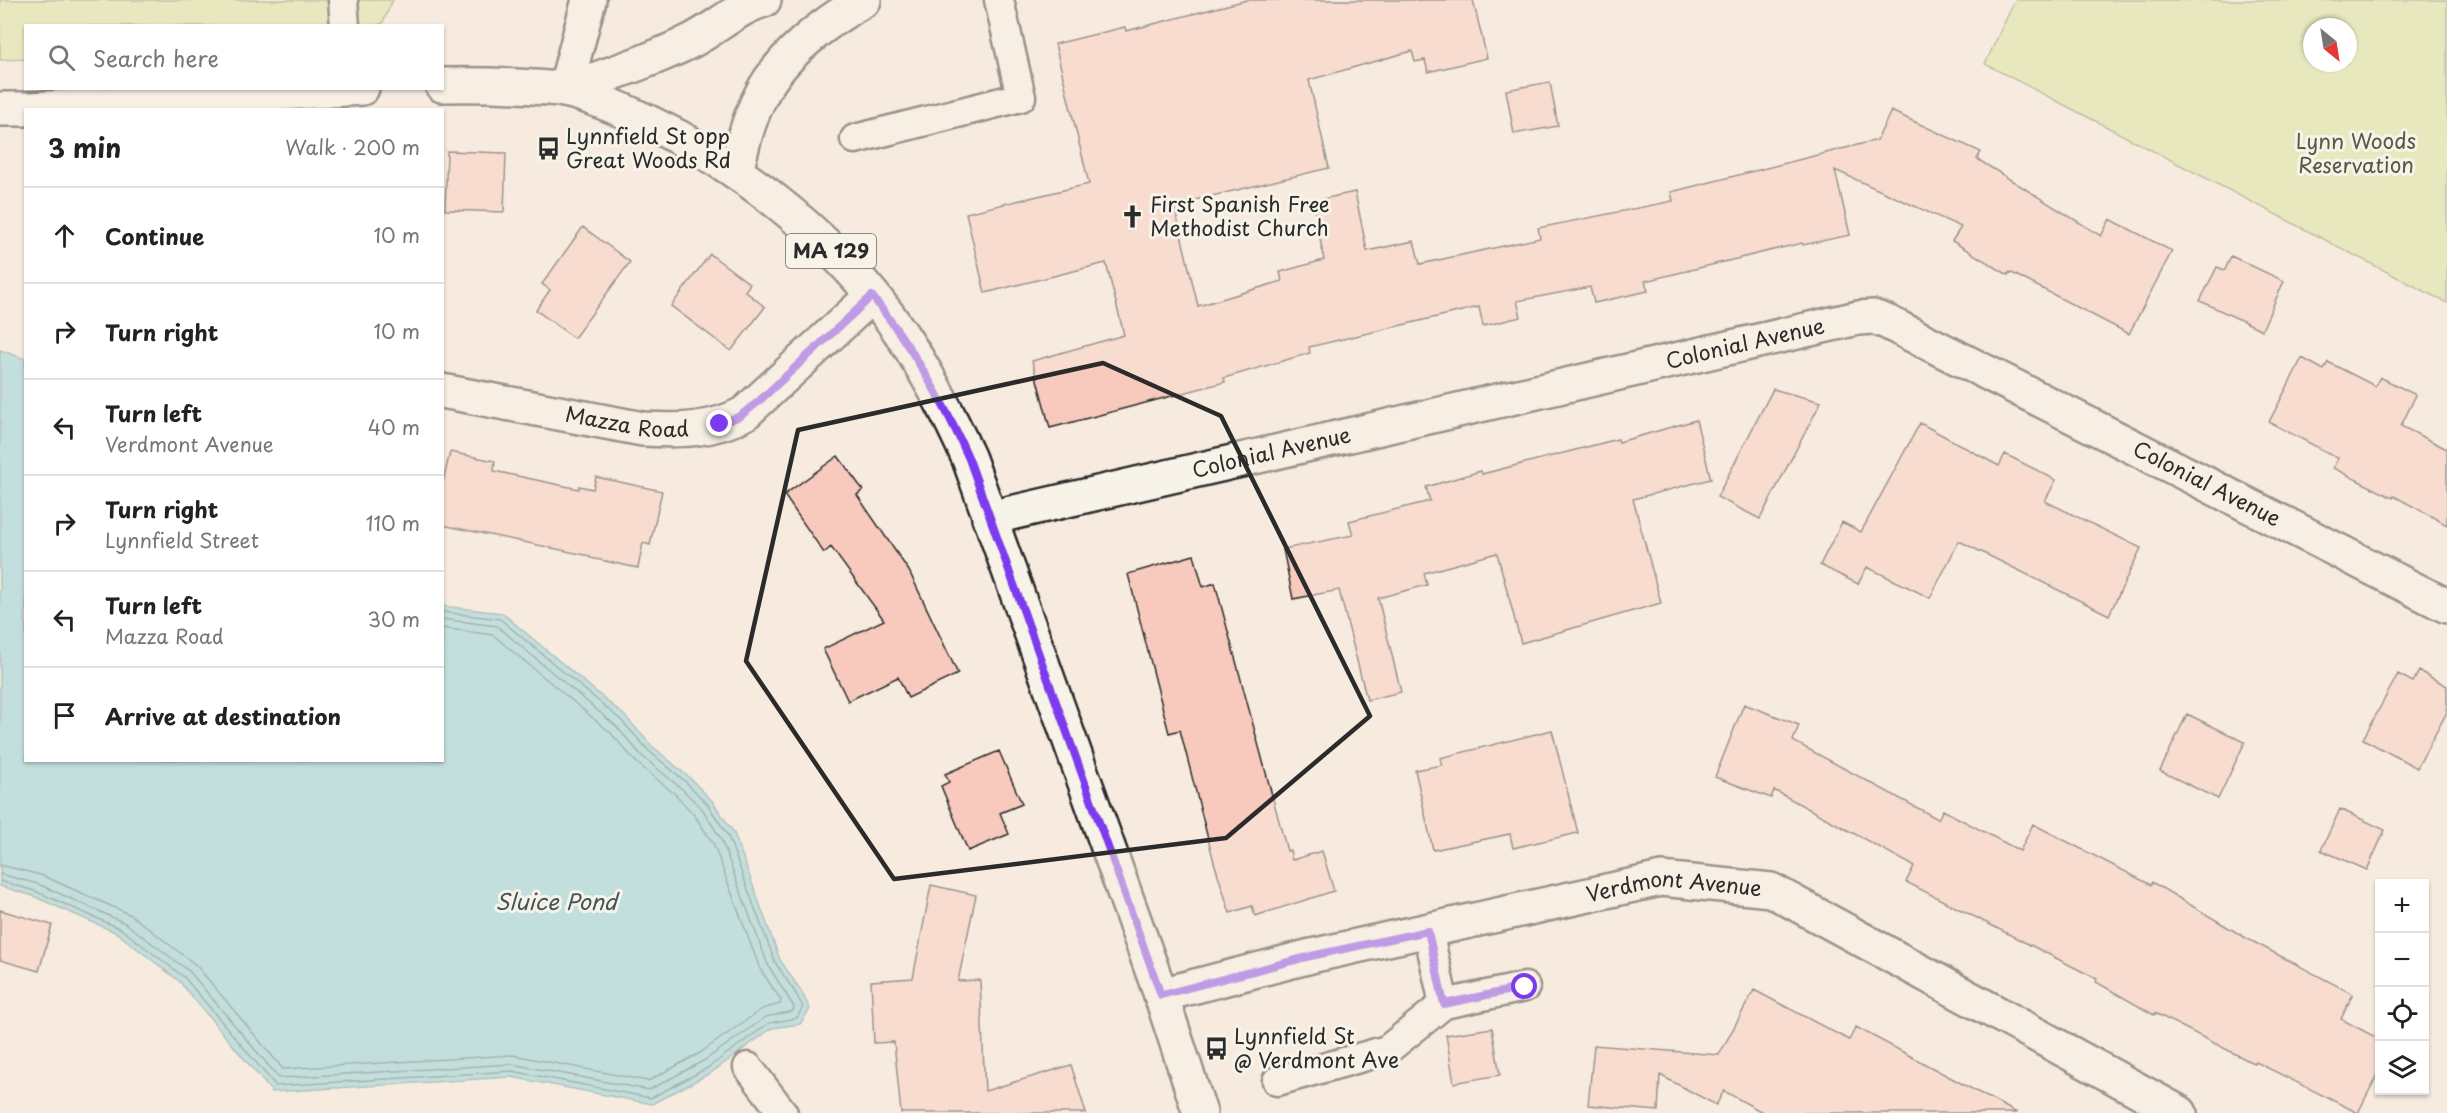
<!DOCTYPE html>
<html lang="en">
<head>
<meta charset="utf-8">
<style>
	body { margin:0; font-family:"Playpen Sans",sans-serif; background:#f2f2f2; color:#222 }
	.controls { position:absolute; right:18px; bottom:18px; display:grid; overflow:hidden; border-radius:0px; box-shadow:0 2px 4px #0004 }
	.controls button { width:54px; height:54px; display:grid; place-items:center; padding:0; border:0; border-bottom:2px solid #e0e0e0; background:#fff; color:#222; font:30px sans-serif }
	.compass { position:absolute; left:2303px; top:18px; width:54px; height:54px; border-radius:50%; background:#fff; box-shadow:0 2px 4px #0004; rotate:150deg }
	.stop { position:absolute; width:18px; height:18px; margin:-14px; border:4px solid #7c3aed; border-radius:50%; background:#fff }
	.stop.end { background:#7c3aed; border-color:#fff; box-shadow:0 2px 6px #0008 }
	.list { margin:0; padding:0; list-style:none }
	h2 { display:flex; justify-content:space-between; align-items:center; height:78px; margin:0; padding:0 24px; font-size:26px }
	h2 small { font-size:20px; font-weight:400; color:#767676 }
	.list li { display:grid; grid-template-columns:39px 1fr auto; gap:18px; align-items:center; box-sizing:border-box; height:96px; padding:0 24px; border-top:2px solid #e0e0e0 }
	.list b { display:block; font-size:22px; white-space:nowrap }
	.list p { margin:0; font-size:20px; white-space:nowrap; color:#767676 }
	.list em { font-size:20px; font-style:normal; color:#767676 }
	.icon { flex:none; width:33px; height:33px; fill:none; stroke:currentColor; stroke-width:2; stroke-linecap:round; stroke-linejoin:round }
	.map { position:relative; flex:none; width:2447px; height:1113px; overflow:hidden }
	.search { position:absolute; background:#fff; box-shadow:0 2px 4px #0004; left:24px; top:24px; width:420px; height:66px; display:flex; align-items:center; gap:15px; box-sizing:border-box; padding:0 21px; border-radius:0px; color:#767676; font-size:22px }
	.panel { position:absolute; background:#fff; box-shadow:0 2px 4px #0004; left:24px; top:108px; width:420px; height:654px; border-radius:0px }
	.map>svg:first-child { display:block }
	.green { fill:#d2e498; stroke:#7e8862; stroke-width:1.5; fill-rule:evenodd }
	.water { fill:#81d1db; stroke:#5f8f95; stroke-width:1.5 }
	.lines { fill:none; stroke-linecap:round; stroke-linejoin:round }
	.shore { stroke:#4d6d71; stroke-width:1.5 }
	.building { fill:#f8c9bd; stroke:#2b2b2b; stroke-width:1.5 }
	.service-casing { stroke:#2b2b2b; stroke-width:33 }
	.minor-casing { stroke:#2b2b2b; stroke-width:38 }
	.primary-casing { stroke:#2b2b2b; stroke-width:38 }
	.service { stroke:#f7f3e8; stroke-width:28 }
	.minor { stroke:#f7f3e8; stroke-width:33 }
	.primary { stroke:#f7f3e8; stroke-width:33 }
	.route { stroke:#7c3aed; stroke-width:8 }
	.marked { fill:none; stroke:#2b2b2b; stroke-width:4.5; stroke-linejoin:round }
	.labels { text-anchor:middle; stroke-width:6; stroke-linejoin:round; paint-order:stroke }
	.shield { fill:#f7f3e8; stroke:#686764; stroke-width:1.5 }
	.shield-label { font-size:20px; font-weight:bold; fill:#2b2b2b }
	.poi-label { font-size:21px; fill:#2b2b2b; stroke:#f7f3e8; text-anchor:start }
	.park-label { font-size:21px; fill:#555946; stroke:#f7f3e8 }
	.street-label { font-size:21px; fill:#2b2b2b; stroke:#f7f3e8 }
	.water-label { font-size:22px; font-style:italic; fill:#405457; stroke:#f7f3e8 }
</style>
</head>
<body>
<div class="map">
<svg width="2447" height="1113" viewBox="0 0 2447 1113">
	<rect width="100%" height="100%" fill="#f7ebdf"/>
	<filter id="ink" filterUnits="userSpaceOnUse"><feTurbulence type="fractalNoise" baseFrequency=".0167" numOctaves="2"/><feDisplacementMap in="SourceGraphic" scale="12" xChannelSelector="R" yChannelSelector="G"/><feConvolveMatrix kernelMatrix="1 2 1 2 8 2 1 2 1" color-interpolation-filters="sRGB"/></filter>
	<g filter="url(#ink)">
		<path class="green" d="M0,0H393L382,24L371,26H26L25,59L0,60Z
			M2015,0H2447V303L1985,64ZM2312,27H2348V63H2312Z"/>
		<path class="water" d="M0,350L25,359L26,760H442L443,606L502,613L625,716L652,746L691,779L713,802L734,833L780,960L801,991L810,1009L800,1024L772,1028L712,1072L652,1104L511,1077L272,1092L179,981L117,933L33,896L0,886Z"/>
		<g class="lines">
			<path class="shore" d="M0,865L41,875L131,915L196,965L283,1069L513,1055L648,1081L700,1053L762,1009L780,1004L781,1000L760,969L713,843L695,816L676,795L636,762L610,732L493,635L442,628
				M0,874L38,884L125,923L189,971L279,1078L512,1064L649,1090L705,1060L766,1017L793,1011L794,1007L768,965L721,839L703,810L682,789L642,756L616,726L497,626L442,619
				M0,881L35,891L121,929L184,977L276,1086L512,1071L651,1098L709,1067L769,1023L797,1018L803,1007L796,994L775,962L728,836L708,805L687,783L648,750L621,720L500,619L442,612"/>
		</g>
		<path class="building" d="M1247,0H1473L1487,58L1428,72L1425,60L1415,62L1412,51L1309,80L1329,168L1174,205L1198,306L1282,281L1280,272L1324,260L1313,201L1355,192L1367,251L1414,241L1420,264L1540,238L1538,228L1673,201L1671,192L1877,140L1891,111L1981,152L1977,159L2101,236L2110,219L2172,251L2129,334L2010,272L2008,275L1952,241L1961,227L1835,170L1850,235L1803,245L1802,243L1645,281L1648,291L1594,303L1590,287L1517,301L1521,317L1483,326L1479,307L1309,347L1310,353L1224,378L1225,382L1050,428L1032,361L1124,335L1106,263L985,293L966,213L1089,184L1055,44L1125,27L1126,31Z
			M1550,82L1558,126L1514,134L1506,90Z
			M447,151L506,153L504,212L445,210Z
			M583,227L630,262L574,338L536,310L550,290L542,284Z
			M710,254L750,284L745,291L765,307L731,351L671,306Z
			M2231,256L2284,281L2262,330L2200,301L2217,267L2225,270Z
			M2302,358L2324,370L2328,362L2375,386L2380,377L2416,395L2401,426L2447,449V525L2394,496L2393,498L2333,468L2338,458L2269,422Z
			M1773,389L1821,402L1760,519L1717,497Z
			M1696,420L1711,479L1633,499L1661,603L1521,643L1497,553L1424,573L1427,585L1378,598L1401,692L1367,700L1339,590L1293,599L1283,549L1353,535L1349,521L1430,501L1426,487L1481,471L1482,474L1618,439L1619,442Z
			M1920,423L1999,466L2005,454L2056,480L2045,501L2141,548L2109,615L1959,541L1930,598L1867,567L1858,584L1820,565L1842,522L1861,532Z
			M450,452L495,461L494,471L579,489V486L593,489L596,477L662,491L650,545L643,543L638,568L590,558V556L442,525V486Z
			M838,456L863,490L857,495L909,571L958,674L908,698L898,677L848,701L823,649L884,620L831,547L824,553L784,495Z
			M1194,555L1203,587L1215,583L1287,851L1290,850L1292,860L1322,851L1334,891L1255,916L1252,906L1230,913L1214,862L1180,730L1169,733L1128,574Z
			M2419,671L2447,686V712L2417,768L2363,739L2398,674L2413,682Z
			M1744,704L1799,725L1793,741L1938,819L1943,810L2020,851L2033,824L2151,885L2152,882L2246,938L2353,994L2341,1019L2379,1039V1071L2358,1113L2256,1062L2255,1064L2155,1013L2154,1015L2096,982L2097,979L1906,882L1914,866L1774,790L1771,798L1715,777Z
			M2187,714L2245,742L2218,799L2160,771Z
			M1552,730L1578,833L1513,848L1510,834L1433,850L1415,770L1442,765L1440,758Z
			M999,751L1022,804L1000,813L1009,834L968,851L941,786L949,782L945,774Z
			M2340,809L2385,830L2367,870L2321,850Z
			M931,885L976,895L958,981L980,980L985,1091L1071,1065L1086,1113H901L894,1042L874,1043L871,981L913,978Z
			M0,910L52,925L39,971L0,960Z
			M1754,990L1849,1040L1856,1027L2017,1113H1764L1724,1091L1716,1105L1660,1075L1658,1111L1588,1105L1594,1045L1719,1055Z
			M1492,1028L1500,1075L1454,1083L1446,1035Z"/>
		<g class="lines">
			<defs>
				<path id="service" d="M343,0L345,26
					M855,139L1021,97L999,0
					M1444,1004L1525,987
					M748,1067L783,1113
					M1277,1081L1387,1050L1444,1004L1428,931"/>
				<g id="minor">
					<path d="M565,90C607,75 651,61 691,41C715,29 738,7 764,0"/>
					<path d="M565,90L589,0"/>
					<path d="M736,172C742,146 748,121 760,97C780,56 825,22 864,0"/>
					<path id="s1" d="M442,391L643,429C679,431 713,431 745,413L872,296"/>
					<path id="s2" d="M989,518L1858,318L1873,317L1887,322L2447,606"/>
					<path id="s3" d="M1161,995L1311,956L1661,879L1771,890L2180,1113"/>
				</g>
				<path id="primary" d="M442,85C473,84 503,85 534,87C544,88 555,88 565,90C593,96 625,111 650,123C746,168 843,246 902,335C928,374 950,416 969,459L1161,995L1200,1113
					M0,109H32L362,88"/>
			</defs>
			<use href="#service" class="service-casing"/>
			<use href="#minor" class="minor-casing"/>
			<use href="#primary" class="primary-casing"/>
			<use href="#service" class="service"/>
			<use href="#minor" class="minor"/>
			<use href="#primary" class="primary"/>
		</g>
	</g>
	<g class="lines" filter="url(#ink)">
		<path class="route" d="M720,424L740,416L758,402L872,296C912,347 943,400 969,459L1161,995L1311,956L1428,931L1444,1004L1525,987"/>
	</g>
	<path d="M0 0H2447V1113H0ZM1103,363L1221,416L1370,716L1226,838L894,879L746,661L798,430Z" fill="#f7ebdf" fill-opacity=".55" fill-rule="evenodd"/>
	<path class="marked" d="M1103,363L1221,416L1370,716L1226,838L894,879L746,661L798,430Z"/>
	<defs>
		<symbol id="bus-bare" viewBox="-9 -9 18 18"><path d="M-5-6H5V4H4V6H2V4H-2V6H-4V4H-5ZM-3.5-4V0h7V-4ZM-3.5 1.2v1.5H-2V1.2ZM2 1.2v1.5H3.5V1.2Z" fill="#2b2b2b" stroke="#f7f3e8" stroke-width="2.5" paint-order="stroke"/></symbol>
		<symbol id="church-bare" viewBox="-9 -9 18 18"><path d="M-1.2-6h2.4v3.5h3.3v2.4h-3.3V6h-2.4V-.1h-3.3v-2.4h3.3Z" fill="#2b2b2b" stroke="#f7f3e8" stroke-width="2.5" paint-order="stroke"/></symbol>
	</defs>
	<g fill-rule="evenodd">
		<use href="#bus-bare" x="532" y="132" width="33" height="33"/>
		<use href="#church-bare" x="1116" y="200" width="33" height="33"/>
		<use href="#bus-bare" x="1200" y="1032" width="33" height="33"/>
	</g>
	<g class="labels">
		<rect class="shield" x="786" y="234" width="90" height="34" rx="4.5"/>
		<g class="shield-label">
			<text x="831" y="258">MA 129</text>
		</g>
		<g class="poi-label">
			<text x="566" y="144">Lynnfield St opp<tspan x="566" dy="24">Great Woods Rd</tspan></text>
			<text x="1150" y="212">First Spanish Free<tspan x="1150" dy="24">Methodist Church</tspan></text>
			<text x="1234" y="1044">Lynnfield St<tspan x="1234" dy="24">@ Verdmont Ave</tspan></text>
		</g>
		<g class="park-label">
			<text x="2356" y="149">Lynn Woods<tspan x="2356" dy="24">Reservation</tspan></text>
		</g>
		<g class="street-label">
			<text dy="7" stroke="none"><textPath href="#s2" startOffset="776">Colonial Avenue</textPath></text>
			<text dy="7" stroke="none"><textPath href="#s1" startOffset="188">Mazza Road</textPath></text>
			<text dy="7" stroke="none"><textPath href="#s2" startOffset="290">Colonial Avenue</textPath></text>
			<text dy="7" stroke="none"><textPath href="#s2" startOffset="1280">Colonial Avenue</textPath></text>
			<text dy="7" stroke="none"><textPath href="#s3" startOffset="526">Verdmont Avenue</textPath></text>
		</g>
		<g class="water-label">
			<text x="556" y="910">Sluice Pond</text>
		</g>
	</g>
</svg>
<div class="controls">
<button>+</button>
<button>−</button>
<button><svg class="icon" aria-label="locate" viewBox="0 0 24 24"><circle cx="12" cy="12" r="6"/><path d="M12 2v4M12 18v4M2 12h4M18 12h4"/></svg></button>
<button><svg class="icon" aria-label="layers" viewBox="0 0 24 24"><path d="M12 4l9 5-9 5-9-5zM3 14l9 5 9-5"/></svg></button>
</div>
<svg class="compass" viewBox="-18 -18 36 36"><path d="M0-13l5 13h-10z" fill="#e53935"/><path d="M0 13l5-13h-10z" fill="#767676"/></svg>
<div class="stop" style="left:1525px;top:987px"></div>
<div class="stop end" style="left:720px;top:424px"></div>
<div class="search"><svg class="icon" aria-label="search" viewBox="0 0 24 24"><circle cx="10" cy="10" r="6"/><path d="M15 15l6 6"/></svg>Search here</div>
<section class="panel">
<h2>3 min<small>Walk · 200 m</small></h2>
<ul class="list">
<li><svg class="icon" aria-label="ahead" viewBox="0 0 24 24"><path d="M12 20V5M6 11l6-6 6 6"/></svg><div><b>Continue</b></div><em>10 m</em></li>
<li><svg class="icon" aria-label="right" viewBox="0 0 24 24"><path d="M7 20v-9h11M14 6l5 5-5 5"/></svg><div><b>Turn right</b></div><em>10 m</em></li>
<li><svg class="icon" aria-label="left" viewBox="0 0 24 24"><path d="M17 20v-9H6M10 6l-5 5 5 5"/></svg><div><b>Turn left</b><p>Verdmont Avenue</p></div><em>40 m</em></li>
<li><svg class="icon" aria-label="right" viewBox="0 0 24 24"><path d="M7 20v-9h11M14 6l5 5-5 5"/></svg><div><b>Turn right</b><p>Lynnfield Street</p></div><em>110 m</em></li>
<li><svg class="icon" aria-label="left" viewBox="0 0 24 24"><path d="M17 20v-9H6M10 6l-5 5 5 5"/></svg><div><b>Turn left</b><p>Mazza Road</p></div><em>30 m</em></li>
<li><svg class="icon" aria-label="arrive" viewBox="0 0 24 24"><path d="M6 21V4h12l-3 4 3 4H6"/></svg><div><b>Arrive at destination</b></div></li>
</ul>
</section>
</div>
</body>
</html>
